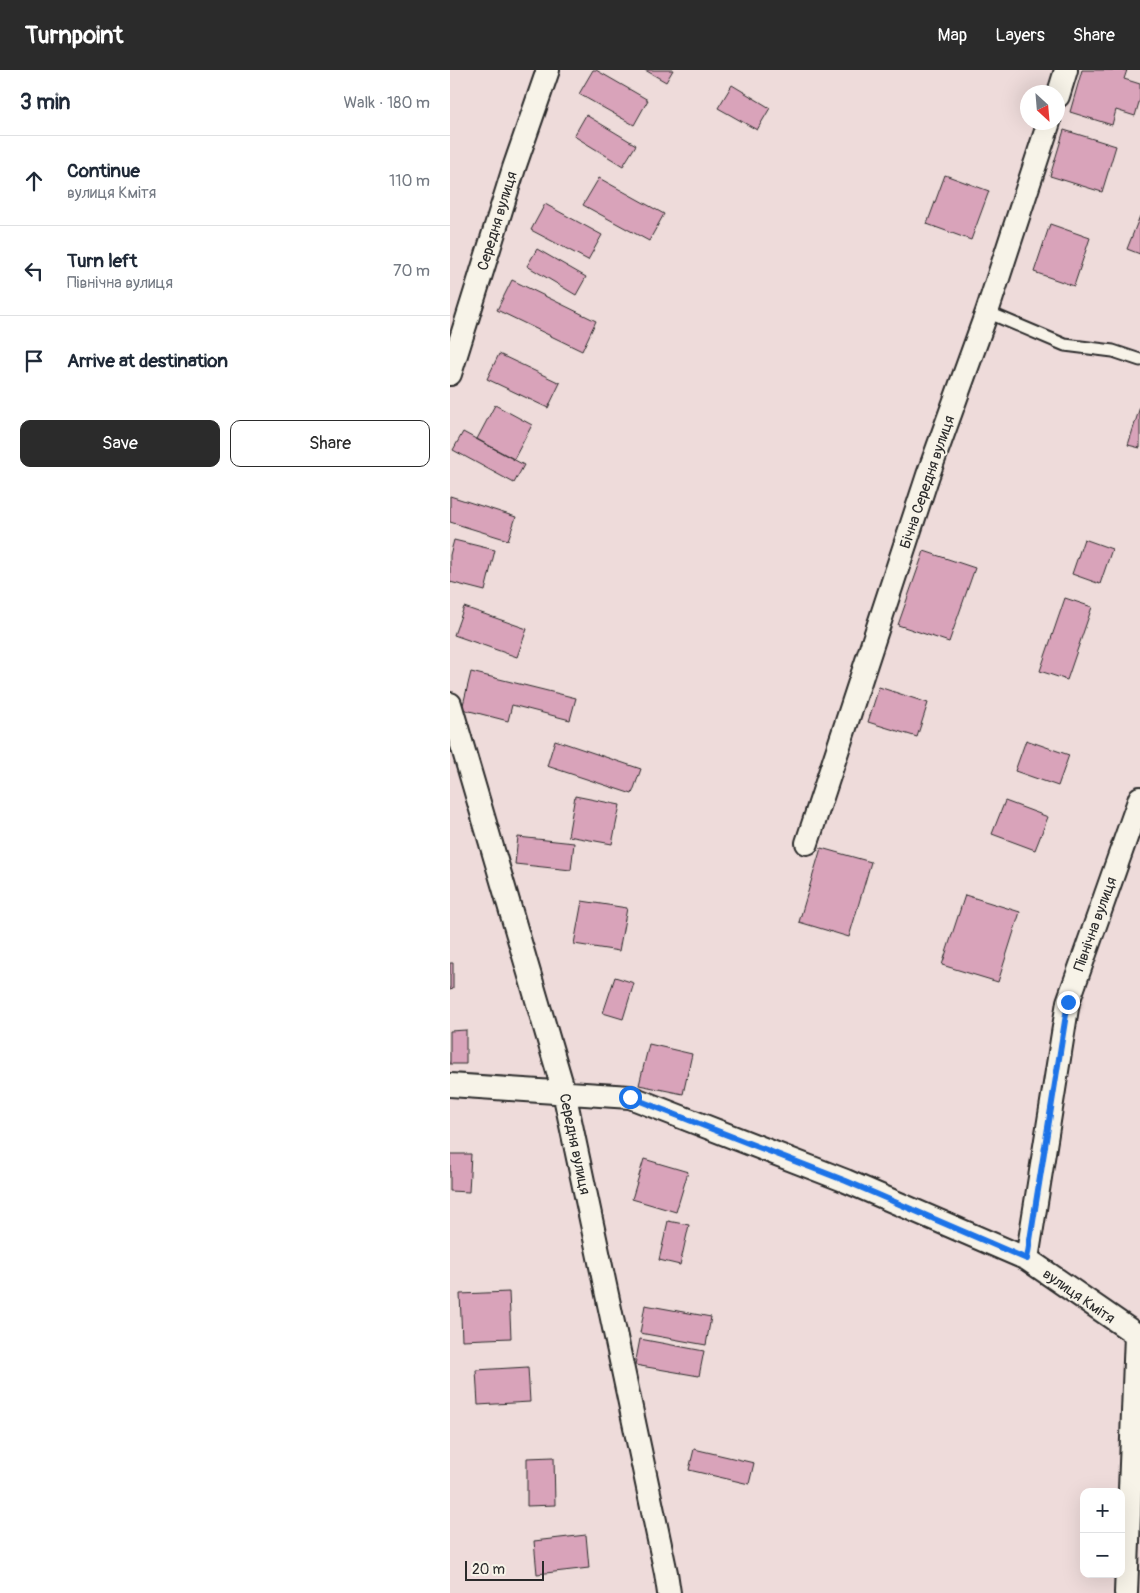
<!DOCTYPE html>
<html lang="en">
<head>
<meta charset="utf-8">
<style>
	body { margin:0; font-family:Pangolin,sans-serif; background:#f6f6f7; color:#1f2937 }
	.controls { position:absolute; right:15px; bottom:15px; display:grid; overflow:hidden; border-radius:10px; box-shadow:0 5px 20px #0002 }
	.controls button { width:45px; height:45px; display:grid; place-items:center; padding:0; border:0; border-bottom:1px solid #e0e1e3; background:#fff; color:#1f2937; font:25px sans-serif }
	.compass { position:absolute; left:570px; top:15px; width:45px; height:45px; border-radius:50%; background:#fff; box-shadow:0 5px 20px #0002; rotate:154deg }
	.scale { position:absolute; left:15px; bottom:12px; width:79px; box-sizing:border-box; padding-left:5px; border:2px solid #2b2b2b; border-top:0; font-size:14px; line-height:18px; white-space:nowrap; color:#2b2b2b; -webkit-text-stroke:4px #f7f3e8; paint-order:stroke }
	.stop { position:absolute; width:15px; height:15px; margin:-11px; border:4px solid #1a73e8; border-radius:50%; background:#fff }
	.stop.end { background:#1a73e8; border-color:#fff; box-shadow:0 1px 5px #0008 }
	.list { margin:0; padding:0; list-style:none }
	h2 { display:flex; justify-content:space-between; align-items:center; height:65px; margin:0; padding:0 20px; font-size:21px }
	h2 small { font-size:16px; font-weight:400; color:#747a83 }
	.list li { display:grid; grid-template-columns:32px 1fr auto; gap:15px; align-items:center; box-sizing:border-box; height:90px; padding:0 20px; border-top:1px solid #e0e1e3 }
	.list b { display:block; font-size:19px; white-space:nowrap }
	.list p { margin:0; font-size:16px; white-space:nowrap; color:#747a83 }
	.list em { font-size:16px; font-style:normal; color:#747a83 }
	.actions { display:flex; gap:10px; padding:15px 20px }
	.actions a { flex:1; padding:11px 0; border:1px solid #2b2b2b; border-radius:10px; text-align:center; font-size:18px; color:#2b2b2b }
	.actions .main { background:#2b2b2b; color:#fff }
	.icon { flex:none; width:28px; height:28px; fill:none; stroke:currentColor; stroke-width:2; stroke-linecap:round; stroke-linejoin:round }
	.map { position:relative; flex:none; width:690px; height:1523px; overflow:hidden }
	header { display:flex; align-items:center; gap:30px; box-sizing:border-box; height:70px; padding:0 25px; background:#2b2b2b; color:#fff }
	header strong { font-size:24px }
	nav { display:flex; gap:28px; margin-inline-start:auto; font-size:18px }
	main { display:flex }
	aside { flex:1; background:#fff }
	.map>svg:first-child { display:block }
	.building { fill:#d9a3ba; stroke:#2b2b2b }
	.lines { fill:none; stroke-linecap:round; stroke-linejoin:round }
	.service-casing { stroke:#2b2b2b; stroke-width:15 }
	.minor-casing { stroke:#2b2b2b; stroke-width:26 }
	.service { stroke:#f7f3e8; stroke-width:11 }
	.minor { stroke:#f7f3e8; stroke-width:22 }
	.route { stroke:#1a73e8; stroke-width:6 }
	.labels { text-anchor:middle; stroke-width:4; stroke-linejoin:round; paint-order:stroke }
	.street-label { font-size:15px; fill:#2b2b2b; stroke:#f7f3e8 }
</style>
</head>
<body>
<header>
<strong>Turnpoint</strong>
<nav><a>Map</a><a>Layers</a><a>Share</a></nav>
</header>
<main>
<aside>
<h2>3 min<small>Walk · 180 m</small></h2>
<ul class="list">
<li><svg class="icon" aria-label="ahead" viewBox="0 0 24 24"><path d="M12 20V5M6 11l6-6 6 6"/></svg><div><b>Continue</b><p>вулиця Кмітя</p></div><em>110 m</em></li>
<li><svg class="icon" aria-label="left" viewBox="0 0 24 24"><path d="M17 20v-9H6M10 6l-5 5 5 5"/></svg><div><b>Turn left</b><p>Північна вулиця</p></div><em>70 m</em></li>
<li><svg class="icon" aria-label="arrive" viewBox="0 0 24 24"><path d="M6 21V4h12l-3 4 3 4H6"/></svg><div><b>Arrive at destination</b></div></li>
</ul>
<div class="actions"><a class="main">Save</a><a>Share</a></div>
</aside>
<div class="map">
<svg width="690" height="1523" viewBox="0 0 690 1523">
	<rect width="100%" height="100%" fill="#eedbda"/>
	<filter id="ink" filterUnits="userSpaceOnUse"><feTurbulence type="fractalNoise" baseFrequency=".02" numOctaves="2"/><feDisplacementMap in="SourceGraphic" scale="10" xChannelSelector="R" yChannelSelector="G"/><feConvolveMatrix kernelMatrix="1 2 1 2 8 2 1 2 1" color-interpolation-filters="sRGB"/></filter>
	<g filter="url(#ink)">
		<path class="building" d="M143,0H146L198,30L184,55L129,24Z
			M195,0H223L216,12Z
			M632,0H677L674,9L690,14V29L685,46L666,40L662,55L620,42Z
			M282,15L320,38L307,60L268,38Z
			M136,45L186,75L173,96L124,66Z
			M614,60L666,76L652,122L600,106Z
			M495,105L539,121L521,170L477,154Z
			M149,108L214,144L199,171L133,135Z
			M95,134L152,165L138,190L81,160Z
			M690,146V184L677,179Z
			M600,154L640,168L624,216L584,202Z
			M87,179L136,207L126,225L77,196Z
			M62,210L146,251L132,281L47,240Z
			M49,284L110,313L98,338L37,309Z
			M45,335L82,355L64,389L27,369Z
			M690,337V378L678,375Z
			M13,362L74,395L64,413L3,380Z
			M0,426L66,447L58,470L0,452Z
			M634,469L662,479L650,514L622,504Z
			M4,470L45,480L35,521L0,512V485Z
			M474,481L525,498L499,572L448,555Z
			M615,528L642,537L617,610L590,601Z
			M14,537L77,559L67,587L4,565Z
			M21,602L126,628L120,650L62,635L58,651L12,639Z
			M429,617L478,633L467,667L418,652Z
			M105,670L191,699L182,724L97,696Z
			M576,670L619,685L608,716L565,701Z
			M125,726L170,735L162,774L118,766Z
			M555,731L598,747L585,780L542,764Z
			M68,767L124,773L121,800L65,794Z
			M371,778L421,792L399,867L349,852Z
			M515,825L570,842L548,912L492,895Z
			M132,831L177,838L169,881L124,874Z
			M0,893H3V919L0,920Z
			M165,907L184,913L173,949L153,943Z
			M16,960V994H0V961Z
			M199,974L242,984L233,1024L189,1015Z
			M0,1084H21L19,1122L0,1121Z
			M194,1089L238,1102L226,1142L182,1129Z
			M218,1151L239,1155L230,1195L209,1190Z
			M59,1222L61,1268L12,1270L10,1224Z
			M195,1235L261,1247L256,1275L190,1263Z
			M190,1269L254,1281L249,1306L185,1295Z
			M78,1297L80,1332L28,1335L26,1300Z
			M244,1379L304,1393L299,1414L239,1400Z
			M104,1387L105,1435L77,1436V1388Z
			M136,1465L139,1498L87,1504L84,1471Z"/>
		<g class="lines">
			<defs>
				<path id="service" d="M537,242L615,275L663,281L690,290"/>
				<path id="minor" d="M608,26L616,0
					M0,304L64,98L98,0
					M0,634L114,1022L216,1503L219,1523
					M357,773L478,405L537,242L599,52
					M0,1015L180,1027L396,1111L577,1189L690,1267
					M577,1189L618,932L690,728
					M676,1523L686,1265"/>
			</defs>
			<use href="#service" class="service-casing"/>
			<use href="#minor" class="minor-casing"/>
			<use href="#service" class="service"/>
			<use href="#minor" class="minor"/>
		</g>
	</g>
	<g class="lines" filter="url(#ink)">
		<path class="route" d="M180,1027L396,1111L577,1189L618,932"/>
	</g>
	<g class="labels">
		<g class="street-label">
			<text transform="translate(47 151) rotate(-73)" y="5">Середня вулиця</text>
			<text transform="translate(477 412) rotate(-71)" y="5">Бічна Середня вулиця</text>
			<text transform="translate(645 854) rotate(-70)" y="5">Північна вулиця</text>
			<text transform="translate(125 1074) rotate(78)" y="5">Середня вулиця</text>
			<text transform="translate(629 1226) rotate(35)" y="5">вулиця Кмітя</text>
		</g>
	</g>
</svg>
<div class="controls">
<button>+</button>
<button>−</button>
</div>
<svg class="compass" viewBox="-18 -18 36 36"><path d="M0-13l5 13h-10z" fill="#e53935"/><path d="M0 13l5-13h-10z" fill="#747a83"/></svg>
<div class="scale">20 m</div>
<div class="stop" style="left:180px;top:1027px"></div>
<div class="stop end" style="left:618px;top:932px"></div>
</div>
</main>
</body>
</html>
